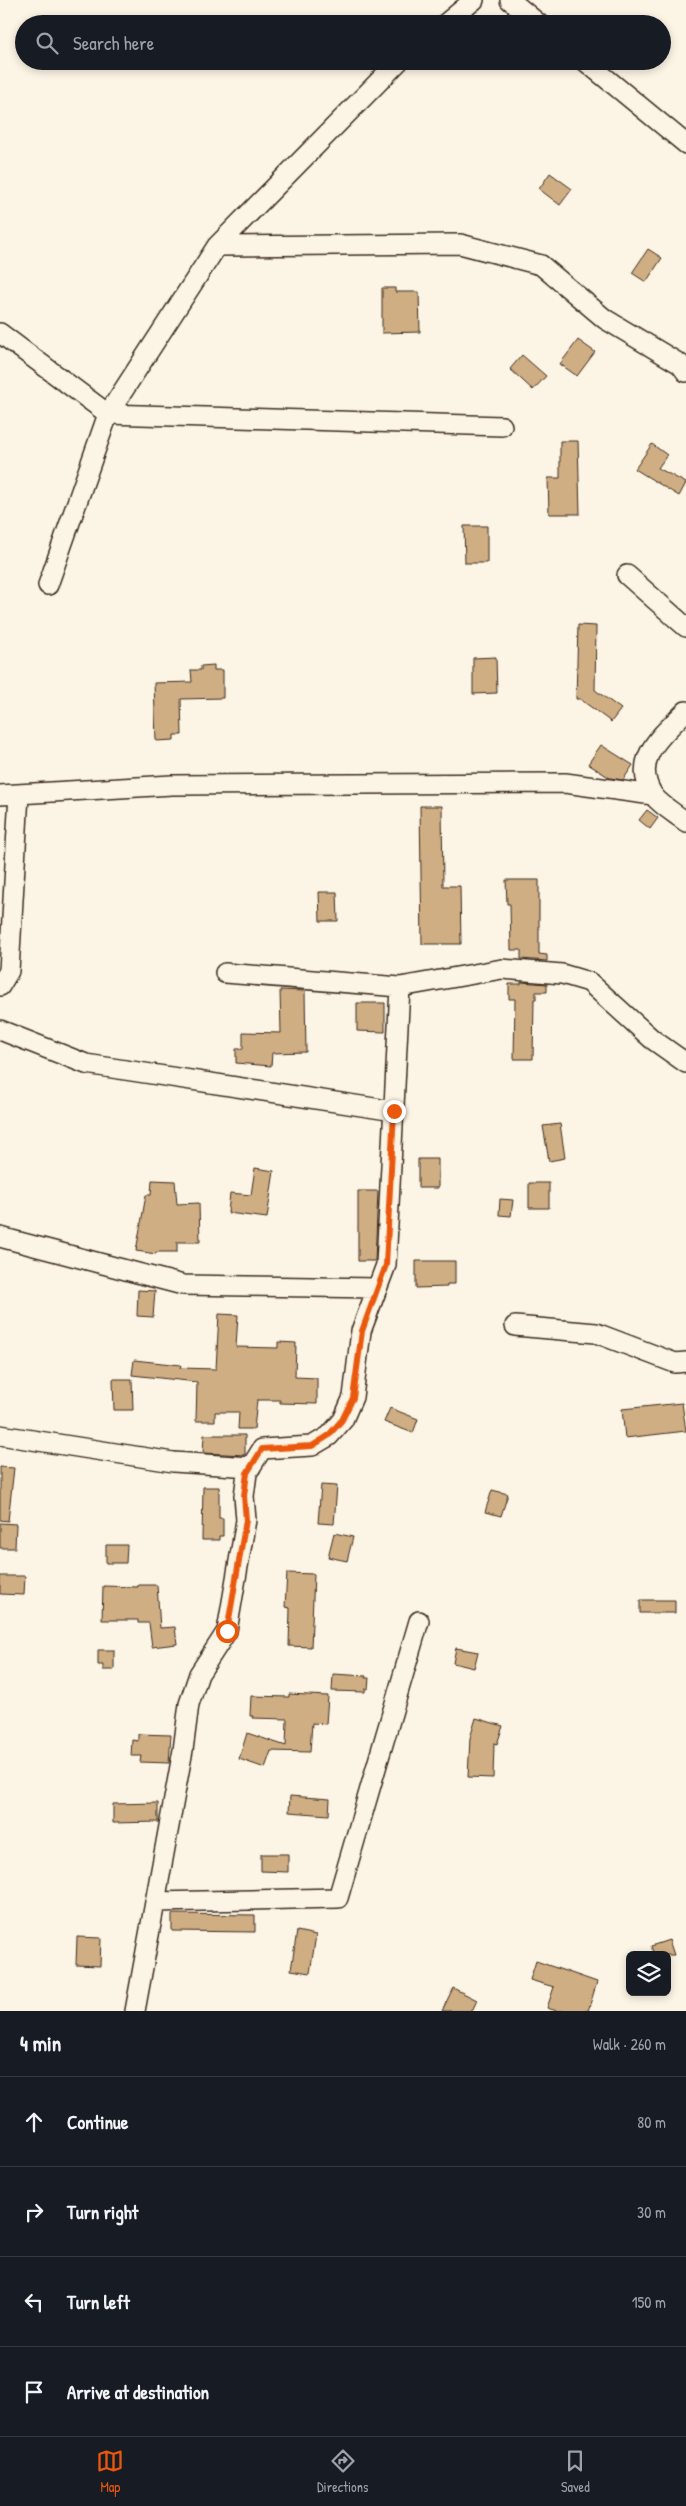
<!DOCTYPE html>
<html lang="en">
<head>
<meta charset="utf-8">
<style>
	body { margin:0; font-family:"Patrick Hand",sans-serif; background:#20242c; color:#f1f3f6 }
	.controls { position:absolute; right:15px; bottom:15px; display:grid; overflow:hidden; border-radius:8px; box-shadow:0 2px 8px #0003 }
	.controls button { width:45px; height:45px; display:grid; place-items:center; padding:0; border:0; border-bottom:1px solid #363941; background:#171b24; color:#f1f3f6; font:25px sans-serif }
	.stop { position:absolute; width:15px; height:15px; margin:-11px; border:4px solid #ea580c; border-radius:50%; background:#fff }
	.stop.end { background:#ea580c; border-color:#fff; box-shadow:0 1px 5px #0008 }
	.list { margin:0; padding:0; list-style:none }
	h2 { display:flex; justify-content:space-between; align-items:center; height:65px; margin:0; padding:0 20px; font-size:21px }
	h2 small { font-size:16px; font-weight:400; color:#9ea1a6 }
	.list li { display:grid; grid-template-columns:32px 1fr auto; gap:15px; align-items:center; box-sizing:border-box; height:90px; padding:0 20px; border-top:1px solid #363941 }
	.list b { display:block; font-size:19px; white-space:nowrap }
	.list em { font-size:16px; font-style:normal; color:#9ea1a6 }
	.icon { flex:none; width:28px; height:28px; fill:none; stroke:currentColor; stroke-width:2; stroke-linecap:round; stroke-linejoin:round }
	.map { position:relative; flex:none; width:686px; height:2011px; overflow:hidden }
	.search { position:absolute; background:#171b24; box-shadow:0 2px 8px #0003; left:15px; right:15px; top:15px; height:55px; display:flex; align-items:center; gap:12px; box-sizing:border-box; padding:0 18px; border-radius:28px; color:#9ea1a6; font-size:19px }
	.sheet { height:425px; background:#171b24 }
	nav { display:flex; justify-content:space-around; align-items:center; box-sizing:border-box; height:70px; border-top:1px solid #363941; background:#171b24; font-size:14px; color:#9ea1a6 }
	nav a { display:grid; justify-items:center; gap:2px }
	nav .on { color:#ea580c }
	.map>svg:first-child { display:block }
	.building { fill:#d0ae83; stroke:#3b2a1e }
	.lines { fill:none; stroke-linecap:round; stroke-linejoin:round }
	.minor-casing { stroke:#3b2a1e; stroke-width:22 }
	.minor { stroke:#fcf5e5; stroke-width:19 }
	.route { stroke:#ea580c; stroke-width:6 }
</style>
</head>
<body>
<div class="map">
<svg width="686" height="2011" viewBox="0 0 686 2011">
	<rect width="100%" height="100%" fill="#fcf5e5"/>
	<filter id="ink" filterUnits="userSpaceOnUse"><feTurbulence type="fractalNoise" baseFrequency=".02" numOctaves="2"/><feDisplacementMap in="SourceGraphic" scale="10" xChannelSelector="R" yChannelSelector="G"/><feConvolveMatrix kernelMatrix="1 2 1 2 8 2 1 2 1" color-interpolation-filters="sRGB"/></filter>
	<g filter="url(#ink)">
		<path class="building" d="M550,173L572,189L560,205L539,189Z
			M648,249L662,258L646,282L632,273Z
			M382,288H395V292H419L420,332L382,333Z
			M578,340L595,352L577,376L560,364Z
			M522,355L546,376L533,390L510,369Z
			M560,441H578L580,514H549L548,478H560Z
			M652,444L667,455L658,468L686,483L679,496L635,469Z
			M464,526H487V563H465Z
			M578,625L596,626L595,690L621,709L611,722L580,699H576Z
			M496,657L497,693L473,694V658Z
			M214,665V670H223V698L181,699L182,735H174V740L156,741L154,683L192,682L191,670H201V666Z
			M601,745L633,765L623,780L610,778L588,764Z
			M420,806H442L443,886H460L461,944H422Z
			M647,810L658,818L650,829L639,820Z
			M506,880H539V954L547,955V961L521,959V950H511L510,904H507Z
			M319,892H337L338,921H320Z
			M521,982L547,984V992H536V999H534L533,1059H514L515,999H509V984H521Z
			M280,990L305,991L306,1052L272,1053L271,1066L236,1063V1049H243V1032L281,1033Z
			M357,1003H385V1032L357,1031Z
			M560,1124L565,1158L549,1161L543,1126Z
			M418,1159H438V1188H418Z
			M255,1168L274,1171L267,1218L228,1213L230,1193L251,1195Z
			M152,1180L175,1181L177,1204L199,1203L200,1242H177V1252H156V1254L136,1251L146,1195H151Z
			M529,1183H549V1208H529Z
			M358,1191H378L375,1261H358Z
			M500,1199L513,1200L511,1216L499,1215Z
			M416,1261H455V1284H447V1287L416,1288Z
			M138,1290L155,1291L153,1317L137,1316Z
			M219,1314L238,1315L236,1347L278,1348V1342L296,1343L295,1377L317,1378V1404L280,1403V1400H257L254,1429H238L239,1412H215V1421H196L197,1382L132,1375L134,1360L181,1365L180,1368L216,1369Z
			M113,1379H132L133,1410H114Z
			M682,1403L686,1431L625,1438L622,1409Z
			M390,1408L418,1419L413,1433L384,1422Z
			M204,1435H245V1455L203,1453Z
			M0,1467L14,1468L8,1521L0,1520Z
			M321,1485L337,1486L334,1524L318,1523Z
			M203,1487H219V1518H223V1536H219V1540H202Z
			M492,1490L508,1494L501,1516L485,1512Z
			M0,1523L16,1524L15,1548H0Z
			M334,1533L353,1537L347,1561L328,1557Z
			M106,1545H127L126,1563H106Z
			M287,1573L314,1574L311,1647L289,1646L290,1608L285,1607Z
			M0,1576H25L24,1595L0,1594Z
			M138,1585H157L160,1628L175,1627L177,1644L152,1647L149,1623H138V1620H102L103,1586L138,1587Z
			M640,1600H675V1613H640Z
			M456,1648L478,1652L474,1668L453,1663Z
			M98,1650H114V1670H103V1665H98Z
			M333,1674L366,1676L365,1678H369L368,1689H365V1692L332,1691Z
			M289,1694L328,1696L326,1724L312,1723L310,1752L271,1751L265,1768L239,1759L247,1733L286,1746L287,1719L252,1718L253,1716H250L251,1696L289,1697Z
			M476,1718L503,1726L497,1744L494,1743L493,1778L468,1777L470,1738Z
			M138,1734L171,1735L169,1763L140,1762L141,1756H131L132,1740L138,1741Z
			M290,1796L330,1799L329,1815L289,1812Z
			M158,1803V1822L113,1823V1804Z
			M261,1854H288V1872L261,1871Z
			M172,1914L255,1915V1932L172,1931Z
			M297,1931L316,1935L310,1973L291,1970Z
			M77,1937L101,1938L100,1966L76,1965Z
			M669,1940L674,1955H654L651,1946Z
			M536,1961L597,1982L588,2011H557L547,2008L554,1987L530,1980Z
			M453,1988L477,2000L472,2011H442Z"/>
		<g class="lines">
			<defs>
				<path id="minor" d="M510,0L539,24
					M445,24L474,0
					M585,61L686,144
					M217,246L460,244L541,265L605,319L680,364L686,372
					M0,333L108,414L502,426
					M627,575L686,627
					M48,585L108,414L217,246L399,61
					M686,711C663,734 630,759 653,795C660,805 676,814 686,822
					M0,795L172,785L565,783L653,795
					M225,973L400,987L502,969L562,974L589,982L652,1039L686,1063
					M0,986L9,971L19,794
					M0,1030L86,1064L394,1111
					M0,1237L183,1285L377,1288
					M515,1326L596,1333L675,1363L686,1362
					M0,1435L173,1462L251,1467
					M155,1902L338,1898L419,1621
					M135,2011L183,1750L189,1704L199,1674L227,1631L246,1520L244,1496L247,1473L262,1449L312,1446L329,1436L343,1420L353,1397L361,1331L386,1265L400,987"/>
			</defs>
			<use href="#minor" class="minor-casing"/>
			<use href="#minor" class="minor"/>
		</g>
	</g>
	<g class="lines" filter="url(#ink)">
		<path class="route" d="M227,1631L246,1520L244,1496L247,1473L262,1449L312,1446L328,1436L342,1420L353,1398L362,1331L386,1265L394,1111"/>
	</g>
</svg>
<div class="controls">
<button><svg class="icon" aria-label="layers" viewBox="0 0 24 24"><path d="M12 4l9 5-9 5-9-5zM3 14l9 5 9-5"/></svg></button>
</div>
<div class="stop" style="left:227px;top:1631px"></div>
<div class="stop end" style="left:394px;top:1111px"></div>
<div class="search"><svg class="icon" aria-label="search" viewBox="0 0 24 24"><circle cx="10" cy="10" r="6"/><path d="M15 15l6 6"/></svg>Search here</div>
</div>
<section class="sheet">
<h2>4 min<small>Walk · 260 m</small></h2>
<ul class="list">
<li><svg class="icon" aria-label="ahead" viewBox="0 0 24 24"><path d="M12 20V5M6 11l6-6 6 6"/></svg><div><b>Continue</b></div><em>80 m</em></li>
<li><svg class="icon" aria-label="right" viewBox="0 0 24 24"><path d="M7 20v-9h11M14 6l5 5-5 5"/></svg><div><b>Turn right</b></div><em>30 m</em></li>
<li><svg class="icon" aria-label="left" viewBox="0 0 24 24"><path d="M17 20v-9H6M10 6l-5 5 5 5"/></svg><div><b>Turn left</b></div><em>150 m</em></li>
<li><svg class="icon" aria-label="arrive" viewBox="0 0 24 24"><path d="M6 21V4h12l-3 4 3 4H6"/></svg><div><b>Arrive at destination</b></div></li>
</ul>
</section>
<nav>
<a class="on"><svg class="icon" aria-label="map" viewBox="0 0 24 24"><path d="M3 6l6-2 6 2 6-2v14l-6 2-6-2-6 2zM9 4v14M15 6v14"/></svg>Map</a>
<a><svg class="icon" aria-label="directions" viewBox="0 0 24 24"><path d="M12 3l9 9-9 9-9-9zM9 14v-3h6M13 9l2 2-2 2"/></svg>Directions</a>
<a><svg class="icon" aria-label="saved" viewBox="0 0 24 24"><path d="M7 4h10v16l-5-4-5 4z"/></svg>Saved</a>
</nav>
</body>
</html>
